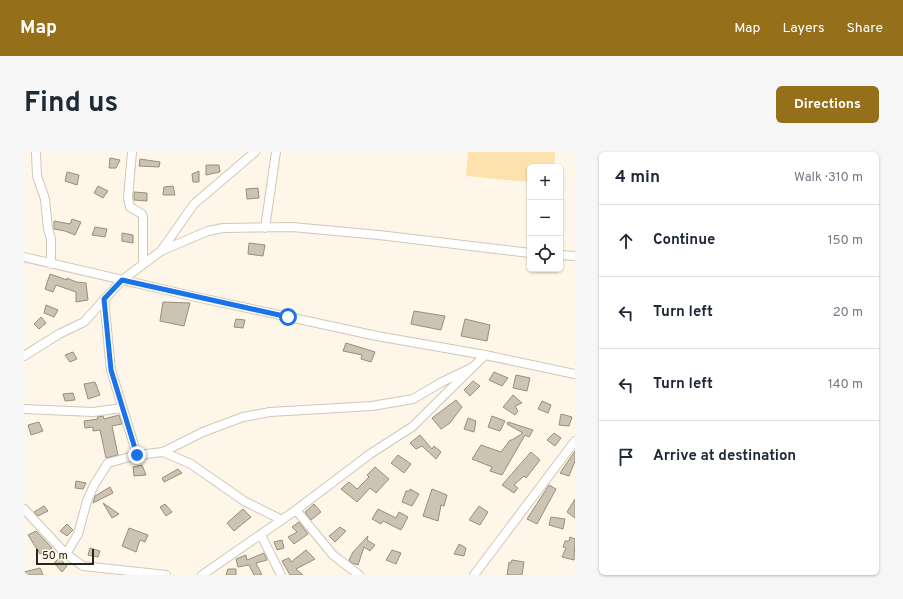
<!DOCTYPE html>
<html lang="en">
<head>
<meta charset="utf-8">
<style>
	body { margin:0; font-family:Overpass,sans-serif; background:#f6f6f7; color:#1f2937 }
	.controls { position:absolute; right:12px; top:12px; display:grid; overflow:hidden; border-radius:6px; box-shadow:0 1px 3px #0004 }
	.controls button { width:36px; height:36px; display:grid; place-items:center; padding:0; border:0; border-bottom:1px solid #e0e1e3; background:#fff; color:#1f2937; font:20px sans-serif }
	.scale { position:absolute; left:12px; bottom:10px; width:58px; box-sizing:border-box; padding-left:4px; border:2px solid #28251e; border-top:0; font-size:11px; line-height:14px; white-space:nowrap; color:#28251e; -webkit-text-stroke:3px #fef6e8; paint-order:stroke }
	.stop { position:absolute; width:12px; height:12px; margin:-9px; border:3px solid #1a73e8; border-radius:50%; background:#fff }
	.stop.end { background:#1a73e8; border-color:#fff; box-shadow:0 1px 4px #0008 }
	.list { margin:0; padding:0; list-style:none }
	h2 { display:flex; justify-content:space-between; align-items:center; height:52px; margin:0; padding:0 16px; font-size:17px }
	h2 small { font-size:13px; font-weight:400; color:#747a83 }
	.list li { display:grid; grid-template-columns:26px 1fr auto; gap:12px; align-items:center; box-sizing:border-box; height:72px; padding:0 16px; border-top:1px solid #e0e1e3 }
	.list b { display:block; font-size:15px; white-space:nowrap }
	.list em { font-size:13px; font-style:normal; color:#747a83 }
	.icon { flex:none; width:22px; height:22px; fill:none; stroke:currentColor; stroke-width:2; stroke-linecap:round; stroke-linejoin:round }
	.map { position:relative; flex:none; width:551px; height:423px; overflow:hidden; border-radius:6px }
	header { display:flex; align-items:center; gap:24px; box-sizing:border-box; height:56px; padding:0 20px; background:#956f19; color:#fff }
	header strong { font-size:19px }
	nav { display:flex; gap:22px; margin-inline-start:auto; font-size:14px }
	.intro { display:flex; align-items:center; justify-content:space-between; box-sizing:border-box; height:96px; padding:0 24px }
	h1 { margin:0; font-size:28px }
	.button { padding:10px 18px; border-radius:6px; background:#956f19; color:#fff; font-size:14px; font-weight:700 }
	main { display:flex; gap:24px; padding:0 24px }
	aside { flex:1; background:#fff; border-radius:6px; box-shadow:0 1px 3px #0004 }
	.map>svg:first-child { display:block }
	.green { fill:#fee2ae }
	.building { fill:#cdc3b2; stroke:#978e7e }
	.lines { fill:none; stroke-linecap:round; stroke-linejoin:round }
	.minor-casing { stroke:#d1c7b6; stroke-width:10 }
	.minor { stroke:#fff; stroke-width:8 }
	.route { stroke:#1a73e8; stroke-width:5 }
</style>
</head>
<body>
<header>
<strong>Map</strong>
<nav><a>Map</a><a>Layers</a><a>Share</a></nav>
</header>
<div class="intro"><h1>Find us</h1><a class="button">Directions</a></div>
<main>
<div class="map">
<svg width="551" height="423" viewBox="0 0 551 423">
	<rect width="100%" height="100%" fill="#fef6e8"/>
	<path class="green" d="M444,0H531L530,15H506V30L442,24Z"/>
	<path class="building" d="M86,6L96,8L92,16H85Z
		M116,7L136,10L135,15L115,14Z
		M182,13H195L196,20L182,23Z
		M175,19V30H169L168,22Z
		M43,20L55,23L53,33L41,29Z
		M74,34L84,39L79,46L70,41Z
		M149,34L151,43H139L140,35Z
		M234,36L235,46L223,47L222,37Z
		M110,40L123,41V49L110,48Z
		M48,67L57,70L51,83L41,79L30,77V69L46,72Z
		M71,75L83,77L81,85L68,83Z
		M98,81L109,83V91L98,89Z
		M225,91L241,93L239,104L224,102Z
		M26,122L43,128V126L52,130L62,131L64,148L52,150V140L32,133L29,140L21,137Z
		M139,150L166,151L160,174L136,169Z
		M22,153L34,158L30,165L20,161Z
		M390,159L421,164L417,178L387,172Z
		M17,165L22,171L15,177L10,172Z
		M212,167L221,168L219,176L210,175Z
		M441,167L466,173L463,189L437,184Z
		M322,191L351,200L347,210L337,207L338,203L319,199Z
		M49,200L53,207L46,210L41,203Z
		M470,220L484,226L478,234L465,228Z
		M492,223L506,226L503,239L489,236Z
		M449,229L456,234L446,244L440,238Z
		M71,230L76,243L64,247L60,232Z
		M49,241L51,248L41,249L39,242Z
		M489,243L498,251L491,254L494,259L491,263L479,255Z
		M432,248L438,255L426,271L417,277L408,266Z
		M518,249L527,253L524,261L514,257Z
		M537,262L548,265L545,274L535,273Z
		M95,263L98,272L88,274L94,303L82,306L76,278L69,279V275L61,276L60,269L74,267L73,265L79,264L80,267Z
		M468,264L481,269L476,279L464,275Z
		M444,266L452,269L450,280L440,277Z
		M15,270L19,279L7,283L4,273Z
		M484,270L509,278L505,285L501,283L478,323L466,319L468,315L448,307L457,293L477,300L486,288H488L499,281L483,272Z
		M530,281L537,286L531,294L523,288Z
		M396,283L408,297L410,294L417,300L412,307L398,294L392,297L386,291Z
		M551,299V309L545,324L536,321Z
		M507,300L516,308L502,326L500,324L490,333L494,336L490,341L478,333Z
		M374,303L387,312L380,321L367,311Z
		M118,313L122,323L110,324L109,315Z
		M351,315L365,327L352,341L346,336L333,350L317,337L325,330L333,337L345,325L343,323Z
		M154,317L158,321L140,330L138,326Z
		M52,329L62,331L59,337L51,336Z
		M525,333L532,337L513,372L503,367Z
		M86,335L89,341L69,351L71,344Z
		M386,337L395,342L388,354L378,350L382,339H386Z
		M408,337L423,343L420,354L417,353L414,369L399,364Z
		M551,347V366L543,360Z
		M79,351L95,362L88,366Z
		M141,352L148,360L142,364L136,355Z
		M290,352L297,360L287,368L281,360Z
		M20,354L24,359L14,364L10,360Z
		M455,354L464,360L456,373L445,368Z
		M219,357L227,365L210,379L203,371Z
		M354,357L372,366L375,360L384,365L377,378L359,369L357,372L348,367Z
		M527,365L541,367L539,377L525,373Z
		M275,370L284,382L270,392L264,385L273,380L268,375Z
		M43,372L49,378L43,384L36,379Z
		M316,375L322,379L311,390L305,384Z
		M105,376L124,383L121,390L116,388L112,400L98,394Z
		M12,379L28,396L16,402L4,383Z
		M344,384L343,388L351,393L346,399L340,395L334,413L328,411L325,408L329,400Z
		M546,385L551,387L550,408L538,405L542,396L539,395L541,389H545Z
		M258,388L260,396L253,398L250,390Z
		M435,392L442,396L440,404L430,402Z
		M66,396L76,399L74,405L64,403Z
		M282,398L291,407L272,417L279,423H266L258,409L265,406L267,410Z
		M368,398L377,401L372,412L362,408Z
		M240,401L243,408L232,411L238,423H230L225,413L214,415L212,407L222,403L223,408Z
		M35,406L43,414L38,420L30,411Z
		M488,408L500,410L498,423H483L485,410L487,411Z
		M16,416L19,423H0V420Z
		M204,417H212V423H202Z"/>
	<g class="lines">
		<defs>
			<path id="minor" d="M12,0L13,24L21,47L24,77L27,87V112
				M108,0L104,46L106,55L118,62L119,66V112
				M241,76L252,0
				M137,99L184,79L199,76L268,75L355,83L506,101
				M536,103L551,104
				M0,105L172,145L353,184L461,203L551,222
				M80,147L87,218L113,303
				M0,204L35,182L60,170L98,128L137,99L170,52L231,0
				M0,257L69,260L98,256
				M139,300L167,312L220,349L258,368
				M0,357L42,402L59,414L142,423
				M272,358L309,403L335,423
				M237,383L257,423
				M42,402L54,382L63,349L70,333L84,311L113,303L139,300L179,280L219,265L246,260L348,254L389,247L418,230L447,216
				M178,423L272,358L346,302L388,275L461,203
				M450,423L551,289"/>
		</defs>
		<use href="#minor" class="minor-casing"/>
		<use href="#minor" class="minor"/>
	</g>
	<g class="lines">
		<path class="route" d="M113,303L87,218L80,147L98,128L264,165"/>
	</g>
</svg>
<div class="controls">
<button>+</button>
<button>−</button>
<button><svg class="icon" aria-label="locate" viewBox="0 0 24 24"><circle cx="12" cy="12" r="6"/><path d="M12 2v4M12 18v4M2 12h4M18 12h4"/></svg></button>
</div>
<div class="scale">50 m</div>
<div class="stop" style="left:264px;top:165px"></div>
<div class="stop end" style="left:113px;top:303px"></div>
</div>
<aside>
<h2>4 min<small>Walk · 310 m</small></h2>
<ul class="list">
<li><svg class="icon" aria-label="ahead" viewBox="0 0 24 24"><path d="M12 20V5M6 11l6-6 6 6"/></svg><div><b>Continue</b></div><em>150 m</em></li>
<li><svg class="icon" aria-label="left" viewBox="0 0 24 24"><path d="M17 20v-9H6M10 6l-5 5 5 5"/></svg><div><b>Turn left</b></div><em>20 m</em></li>
<li><svg class="icon" aria-label="left" viewBox="0 0 24 24"><path d="M17 20v-9H6M10 6l-5 5 5 5"/></svg><div><b>Turn left</b></div><em>140 m</em></li>
<li><svg class="icon" aria-label="arrive" viewBox="0 0 24 24"><path d="M6 21V4h12l-3 4 3 4H6"/></svg><div><b>Arrive at destination</b></div></li>
</ul>
</aside>
</main>
</body>
</html>
